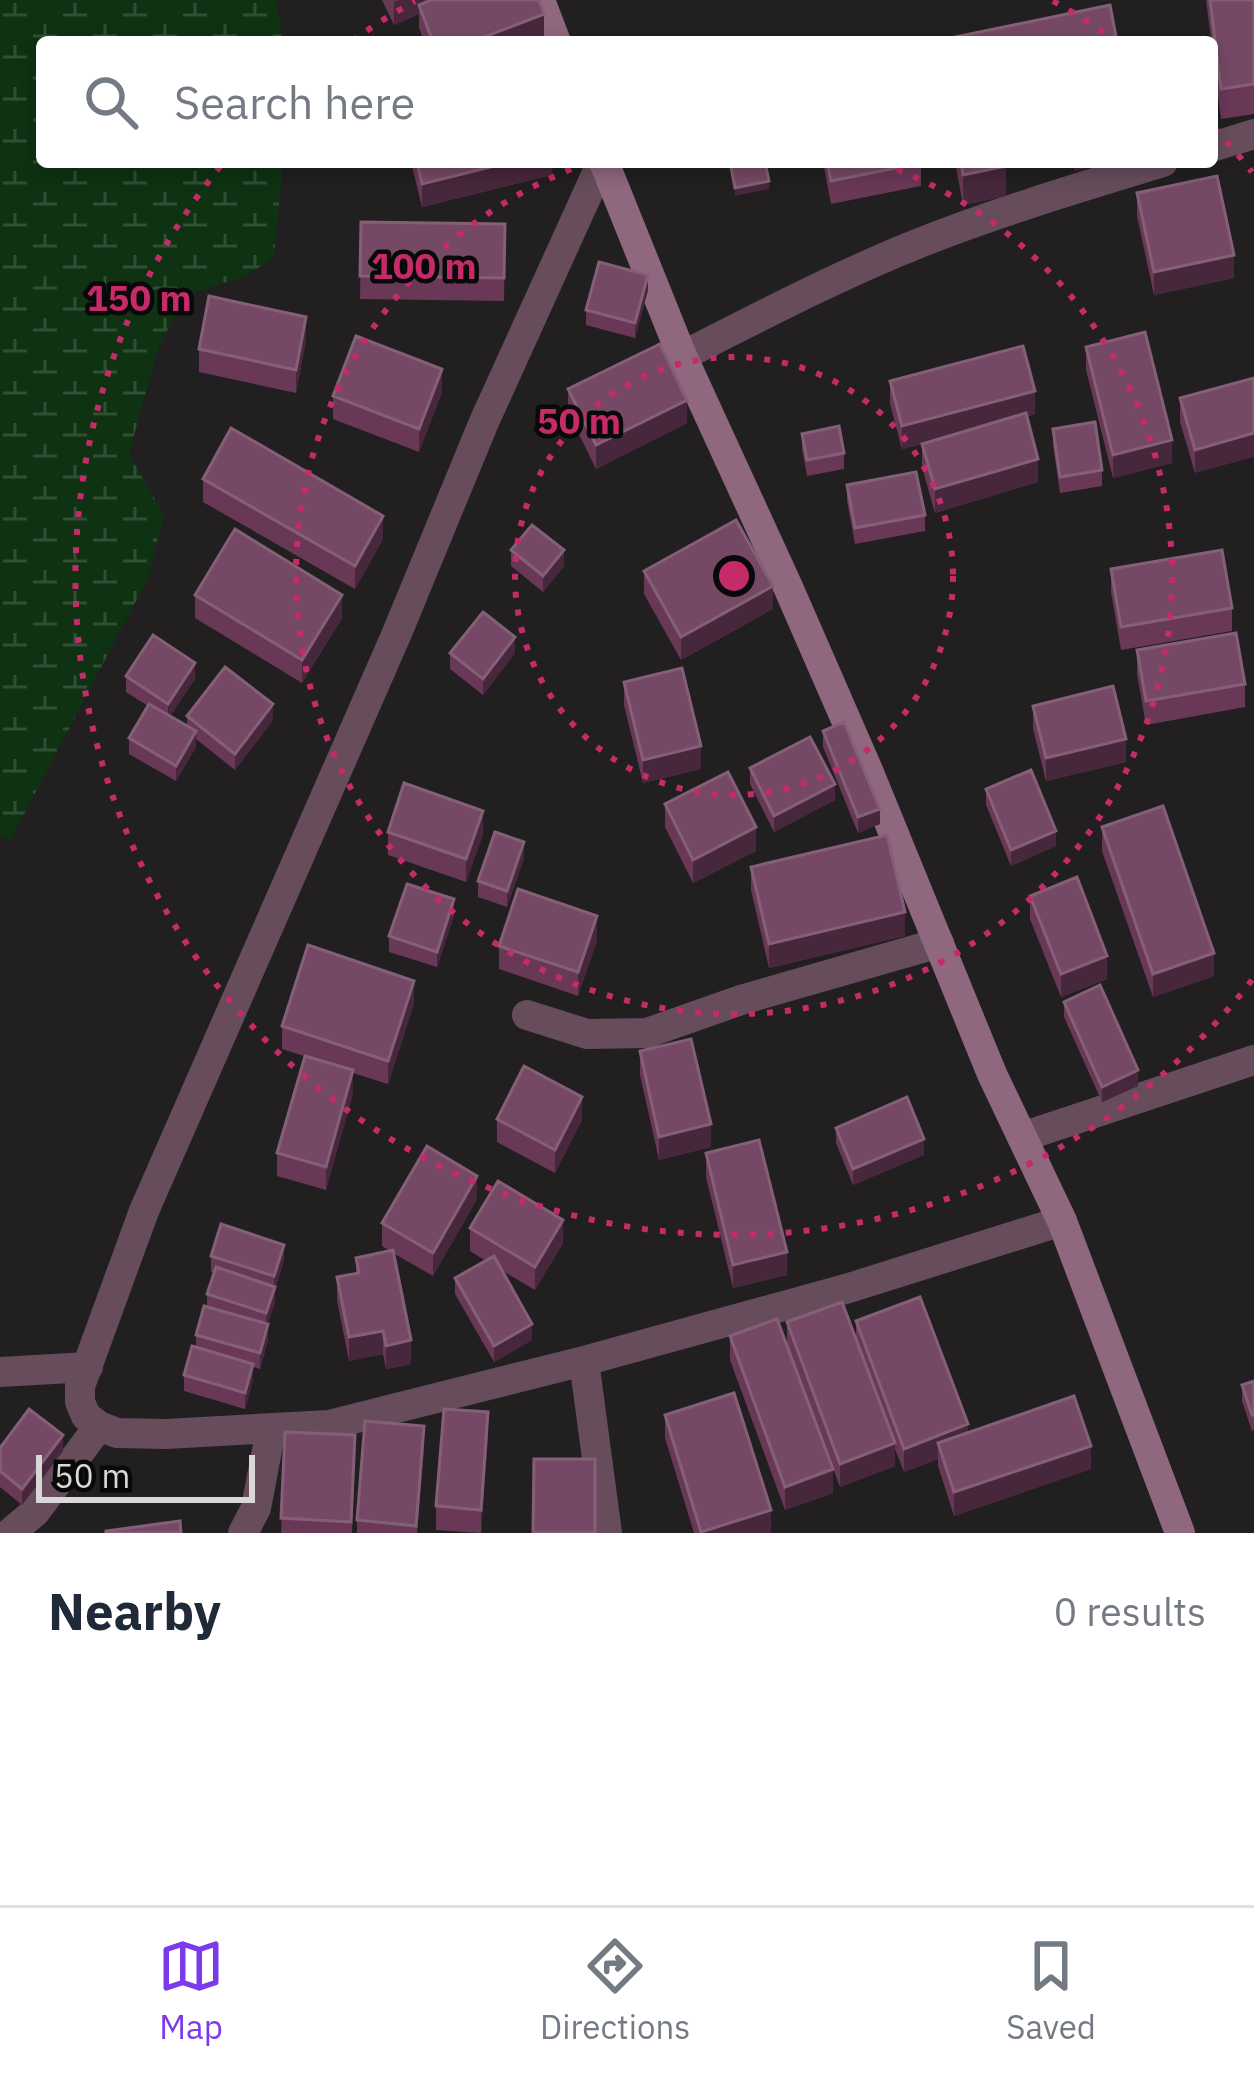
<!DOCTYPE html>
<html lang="en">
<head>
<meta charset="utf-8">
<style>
	body { margin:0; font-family:"IBM Plex Sans",sans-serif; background:#f2f2f3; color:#1f2937 }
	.scale { position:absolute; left:36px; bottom:30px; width:219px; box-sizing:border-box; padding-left:12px; border:6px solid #d9d7d8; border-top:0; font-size:33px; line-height:42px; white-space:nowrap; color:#d9d7d8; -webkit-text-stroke:9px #0a0909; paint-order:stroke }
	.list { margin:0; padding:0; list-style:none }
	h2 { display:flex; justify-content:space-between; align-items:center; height:156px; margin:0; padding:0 48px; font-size:51px }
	h2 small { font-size:39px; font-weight:400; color:#747a83 }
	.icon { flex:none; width:66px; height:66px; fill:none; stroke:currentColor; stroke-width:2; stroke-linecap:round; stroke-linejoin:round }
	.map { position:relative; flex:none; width:1254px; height:1533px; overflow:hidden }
	.search { position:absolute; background:#fff; box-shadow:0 6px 18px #0003; left:36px; right:36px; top:36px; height:132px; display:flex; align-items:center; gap:30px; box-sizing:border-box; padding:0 42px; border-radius:12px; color:#747a83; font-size:45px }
	.sheet { height:372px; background:#fff }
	nav { display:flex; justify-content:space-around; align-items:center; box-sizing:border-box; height:168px; border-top:3px solid #e0e1e3; background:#fff; font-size:33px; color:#747a83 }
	nav a { display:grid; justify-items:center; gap:6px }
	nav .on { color:#7c3aed }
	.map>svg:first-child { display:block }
	.wetland { fill:url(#wetland-marsh) }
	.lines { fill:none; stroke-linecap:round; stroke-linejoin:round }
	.street { stroke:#674d5c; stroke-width:30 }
	.secondary { stroke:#8f677e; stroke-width:30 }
	.wall { fill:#693857 }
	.shaded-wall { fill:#47273b }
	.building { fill:#754965; stroke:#855f77; stroke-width:3 }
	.ring { fill:none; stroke:#c42b68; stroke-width:6; stroke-dasharray:6 12 }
	.centre { fill:#c42b68; stroke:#0a0909; stroke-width:6 }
	.ring-label { font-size:36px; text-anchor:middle; font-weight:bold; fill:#c42b68; stroke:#0a0909; stroke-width:9; stroke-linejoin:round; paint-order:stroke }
</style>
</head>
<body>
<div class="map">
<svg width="1254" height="1533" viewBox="0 0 1254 1533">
	<defs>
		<pattern id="wetland-marsh" width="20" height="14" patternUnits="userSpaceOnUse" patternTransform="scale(3)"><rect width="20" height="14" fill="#0e3212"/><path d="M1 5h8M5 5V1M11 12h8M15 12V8" fill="none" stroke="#304f34"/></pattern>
	</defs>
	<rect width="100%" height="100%" fill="#211f20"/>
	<path class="wetland" d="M0,0H275L280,20L282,42H42V162H283L274,258L243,277L187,294L158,348L129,454L164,515L147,580L10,841L0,836Z"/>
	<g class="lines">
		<path class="street" d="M1212,147L1254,134
			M602,162L484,422L397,633L144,1211L80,1386V1402L86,1416L99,1426L117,1433L166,1434L329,1425L584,1361L849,1288L1062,1221
			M682,356C759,317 837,276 917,244C997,212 1081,187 1163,162
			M527,1015L587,1034L647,1033L741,1000L939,943
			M1022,1137L1254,1060
			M584,1361L607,1533
			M0,1372L88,1367
			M10,1533L35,1512L99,1426
			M243,1533L256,1508L271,1429"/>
		<path class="secondary" d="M540,0L556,42
			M604,162L682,356L788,587L867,768L992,1074L1062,1221L1180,1533"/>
	</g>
	<path class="wall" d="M382,0H539L544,37L532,42H424L419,28V14L394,25Z
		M1206,0H1254V114L1221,119Z
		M411,162H552V175L422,207Z
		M823,162H921V186L831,204Z
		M955,162H1005L1006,196L963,205Z
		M1137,193L1234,278L1154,295L1137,216Z
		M361,222L505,224L504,301L360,299Z
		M648,290L635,338L586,325V310Z
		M306,340L296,393L199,372V349Z
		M1086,347L1172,463L1113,478L1086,370Z
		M1254,378L1195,473L1180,422V398Z
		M890,381L1035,414L1026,417L1038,482L935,513L922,467V444L902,449L890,404Z
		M568,389L687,423L596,469L568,412Z
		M442,392L419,452L333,419V396Z
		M1053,429L1102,470V486L1060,493L1053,445Z
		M802,434L844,453V469L807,476L802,449Z
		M203,479L383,539L355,589L203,502Z
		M847,485L925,515V531L855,544L847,501Z
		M511,550L564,566L543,592L511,566Z
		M1111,569L1232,608V631L1121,650L1111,592Z
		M644,571L773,609L681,660L644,594Z
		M195,595L342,618L302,683L195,618Z
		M1137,650L1245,684V707L1146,725L1137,674Z
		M450,653H515L483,695L450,669Z
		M126,676L195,679L170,716L187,726V716L273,720L235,770L196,739V747L176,781L129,754V738L148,706L126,692Z
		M624,682L701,769L643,783L624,705Z
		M1033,706L1126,762L1046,781L1033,729Z
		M823,731L880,824L858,833L823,747Z
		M750,768L835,800L774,832L750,784Z
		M986,789L1056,846L1011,866L986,805Z
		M665,804L756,851L693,883L665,827Z
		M1102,827L1214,976L1153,997L1102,851Z
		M388,832L483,834L466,882L388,855Z
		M524,858L507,907L478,897V881Z
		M751,867L905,936L769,968L751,890Z
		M1030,896L1107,979L1061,997L1030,919Z
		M454,915L437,967L389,952V936Z
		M597,940L578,996L499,969V946Z
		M1064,1002L1138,1086L1102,1102L1064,1017Z
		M414,1004L388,1084L353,1073V1093L326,1190L277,1176V1153L304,1056L282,1049V1026Z
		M640,1051L711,1147L659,1160L640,1075Z
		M497,1119L582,1120L555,1173L497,1142Z
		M836,1128L924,1155L853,1185L836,1143Z
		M706,1153L787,1275L733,1288L706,1177Z
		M477,1199L433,1276L393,1253L411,1364L386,1369L383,1354L349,1361L337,1300V1277L356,1273V1258L390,1251L382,1246V1223Z
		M470,1228L563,1243L535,1290L501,1270L532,1340L494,1362L455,1294V1278L486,1261L470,1251Z
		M211,1256L284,1260L275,1289V1303L267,1324L268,1340L260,1369L253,1367V1380L245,1409L184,1391V1375L196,1347V1335L207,1307V1294L214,1273L211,1272Z
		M856,1321L968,1433L1091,1469L954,1516L938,1466V1459L904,1472L895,1449V1466L840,1487L787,1346V1322L856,1338Z
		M730,1336L833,1493L785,1510L730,1360Z
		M1254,1381V1430L1252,1431L1242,1401V1385Z
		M665,1415L771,1533H694L665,1438Z
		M285,1432L355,1458L352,1533H281Z
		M488,1436L481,1533L436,1530V1506Z
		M0,1448L63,1451L22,1505L0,1487Z
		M424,1449L417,1533H357V1520Z"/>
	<path class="shaded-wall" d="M399,0H448L419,5V14L394,25V2Z
		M544,14V37L532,42H471Z
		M511,162H552V175L422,207V184Z
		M1074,162H1119L1074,171Z
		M1006,166V196L963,205V175Z
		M769,181V189L735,196V188Z
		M1234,255V278L1154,295V272Z
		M648,275V290L635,338V323Z
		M306,317V340L296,393V370Z
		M442,369V392L419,452V429Z
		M1035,391V414L902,449V426Z
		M687,400V423L596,469V445Z
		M1254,433V457L1195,473V450Z
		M1172,440V463L1113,478V455Z
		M1038,459V482L935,513V489Z
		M383,516V539L355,589V566Z
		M564,550V566L543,592V576Z
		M773,586V609L681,660V637Z
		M342,595V618L302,683V660Z
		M515,637V653L483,695V679Z
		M195,663V679L168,720V704Z
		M273,704V720L235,770V754Z
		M196,731V747L176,781V766Z
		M1126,739V762L1046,781V758Z
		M701,746V769L643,783V760Z
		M835,784V800L774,832V816Z
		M880,809V824L858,833V817Z
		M483,811V834L466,882V859Z
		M756,827V851L693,883V860Z
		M1056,831V846L1011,866V850Z
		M524,842V858L507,907V891Z
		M454,899V915L437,967V952Z
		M905,912V936L769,968V944Z
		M597,916V940L578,996V972Z
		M1214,953V976L1153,997V974Z
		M1107,956V979L1061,997V974Z
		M414,981V1004L388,1084V1061Z
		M353,1070V1093L326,1190V1167Z
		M1138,1070V1086L1102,1102V1087Z
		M582,1097V1120L555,1173V1150Z
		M711,1124V1147L659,1160V1137Z
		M924,1139V1155L853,1185V1169Z
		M477,1176V1199L433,1276V1253Z
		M563,1220V1243L535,1290V1267Z
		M284,1245V1260L275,1289V1303L266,1329V1313L274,1290V1276Z
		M787,1252V1275L733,1288V1265Z
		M268,1324V1340L260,1369V1353Z
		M532,1324V1340L494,1362V1346Z
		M383,1331V1354L349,1361V1337Z
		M411,1340V1364L386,1369V1346Z
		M253,1364V1380L245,1409V1393Z
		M488,1412V1436L481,1533V1510Z
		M968,1424V1448L938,1443V1459L904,1472V1449Z
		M424,1426V1449L416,1533Z
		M63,1435V1451L22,1505V1489Z
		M895,1443V1466L840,1487V1464Z
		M1091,1446V1469L954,1516V1492Z
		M833,1469V1493L785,1510V1487Z
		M771,1510V1533H701V1532Z"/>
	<path class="building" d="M431,0H539L544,14L471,42H433L419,5Z
		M1210,0H1254V84L1221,89Z
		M1110,5L1117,42L936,41Z
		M417,162H511L422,184Z
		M730,162H765L769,181L735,188Z
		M827,162H921V163L831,181Z
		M961,162H1005L1006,166L963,175Z
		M1217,176L1234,255L1154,272L1137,193Z
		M361,222L505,224L504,278L360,276Z
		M599,262L648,275L635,323L586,310Z
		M209,296L306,317L296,370L199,349Z
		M1145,332L1172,440L1113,455L1086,347Z
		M356,336L442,369L419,429L333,396Z
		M660,344L687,400L596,445L568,389Z
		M1023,346L1035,391L902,426L890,381Z
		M1254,378V433L1195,450L1180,398Z
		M1026,413L1038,459L935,489L922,444Z
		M1095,422L1102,470L1060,477L1053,429Z
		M839,426L844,453L807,460L802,434Z
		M231,428L383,516L355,566L203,479Z
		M916,472L925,515L855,528L847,485Z
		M736,520L773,586L681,637L644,571Z
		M532,525L564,550L543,576L511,550Z
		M235,529L342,595L302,660L195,595Z
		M1222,550L1232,608L1121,627L1111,569Z
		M483,612L515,637L483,679L450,653Z
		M1236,633L1245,684L1146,701L1137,650Z
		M153,635L195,663L168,704L126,676Z
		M225,667L273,704L235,754L187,716Z
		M682,668L701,746L643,760L624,682Z
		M1113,686L1126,739L1046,758L1033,706Z
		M149,704L196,731L176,766L129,738Z
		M844,722L880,809L858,817L823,731Z
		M810,737L835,784L774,816L750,768Z
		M1031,770L1056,831L1011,850L986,789Z
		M728,772L756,827L693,860L665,804Z
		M404,783L483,811L466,859L388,832Z
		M1163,806L1214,953L1153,974L1102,827Z
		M495,832L524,842L507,891L478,881Z
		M887,835L905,912L769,944L751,867Z
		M1077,877L1107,956L1061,974L1030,896Z
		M407,884L454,899L437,952L389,936Z
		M518,889L597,916L578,972L499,946Z
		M308,945L414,981L388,1061L282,1026Z
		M1100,985L1138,1070L1102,1087L1064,1002Z
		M691,1039L711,1124L659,1137L640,1051Z
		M305,1056L353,1070L326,1167L277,1153Z
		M524,1066L582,1097L555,1150L497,1119Z
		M907,1097L924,1139L853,1169L836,1128Z
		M759,1140L787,1252L733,1265L706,1153Z
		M427,1146L477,1176L433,1253L382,1223Z
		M498,1181L563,1220L535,1267L470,1228Z
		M221,1224L284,1245L274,1276L211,1256Z
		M393,1250L411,1340L386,1346L383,1331L349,1337L337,1277L359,1273L356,1258Z
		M494,1256L532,1324L494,1346L455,1278Z
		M216,1267L275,1287L266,1313L207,1294Z
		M920,1297L968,1424L904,1449L856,1321Z
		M842,1302L895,1443L840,1464L787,1322Z
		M204,1306L268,1324L260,1353L196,1335Z
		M777,1319L833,1469L785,1487L730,1336Z
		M192,1346L253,1364L245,1393L184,1375Z
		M1254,1381V1415H1252L1242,1385Z
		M734,1393L771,1510L701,1532L665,1415Z
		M1074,1396L1091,1446L954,1492L938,1443Z
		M29,1409L63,1435L22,1489L0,1471V1448Z
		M444,1409L488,1412L481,1510L436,1506Z
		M365,1421L424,1426L416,1526L357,1520Z
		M285,1432L355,1435L351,1522L281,1518Z
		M534,1459H595V1533H533Z
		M180,1521L181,1533H106V1531Z"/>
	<g class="ring">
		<circle cx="734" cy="576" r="219"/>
		<path d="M880 163A438 438 0 1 1 588 163"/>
		<path d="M1252 980A657 657 0 1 1 223 163M352 41A657 657 0 0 1 415 1M1053 1A657 657 0 0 1 1116 41M1214 128A657 657 0 0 1 1252 172"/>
	</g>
	<circle cx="734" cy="576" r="18" class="centre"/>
	<g class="ring-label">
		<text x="424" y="279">100 m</text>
		<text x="139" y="311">150 m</text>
		<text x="579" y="434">50 m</text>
	</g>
</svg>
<div class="scale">50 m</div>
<div class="search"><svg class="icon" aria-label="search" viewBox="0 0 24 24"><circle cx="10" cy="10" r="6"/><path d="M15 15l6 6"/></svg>Search here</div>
</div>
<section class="sheet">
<h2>Nearby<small>0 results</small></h2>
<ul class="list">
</ul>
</section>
<nav>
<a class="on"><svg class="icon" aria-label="map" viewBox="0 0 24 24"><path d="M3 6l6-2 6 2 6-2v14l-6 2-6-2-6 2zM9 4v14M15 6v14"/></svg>Map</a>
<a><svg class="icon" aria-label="directions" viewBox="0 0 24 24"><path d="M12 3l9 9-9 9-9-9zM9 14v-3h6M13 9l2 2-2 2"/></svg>Directions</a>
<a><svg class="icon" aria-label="saved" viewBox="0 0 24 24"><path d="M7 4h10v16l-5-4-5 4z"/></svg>Saved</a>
</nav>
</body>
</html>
